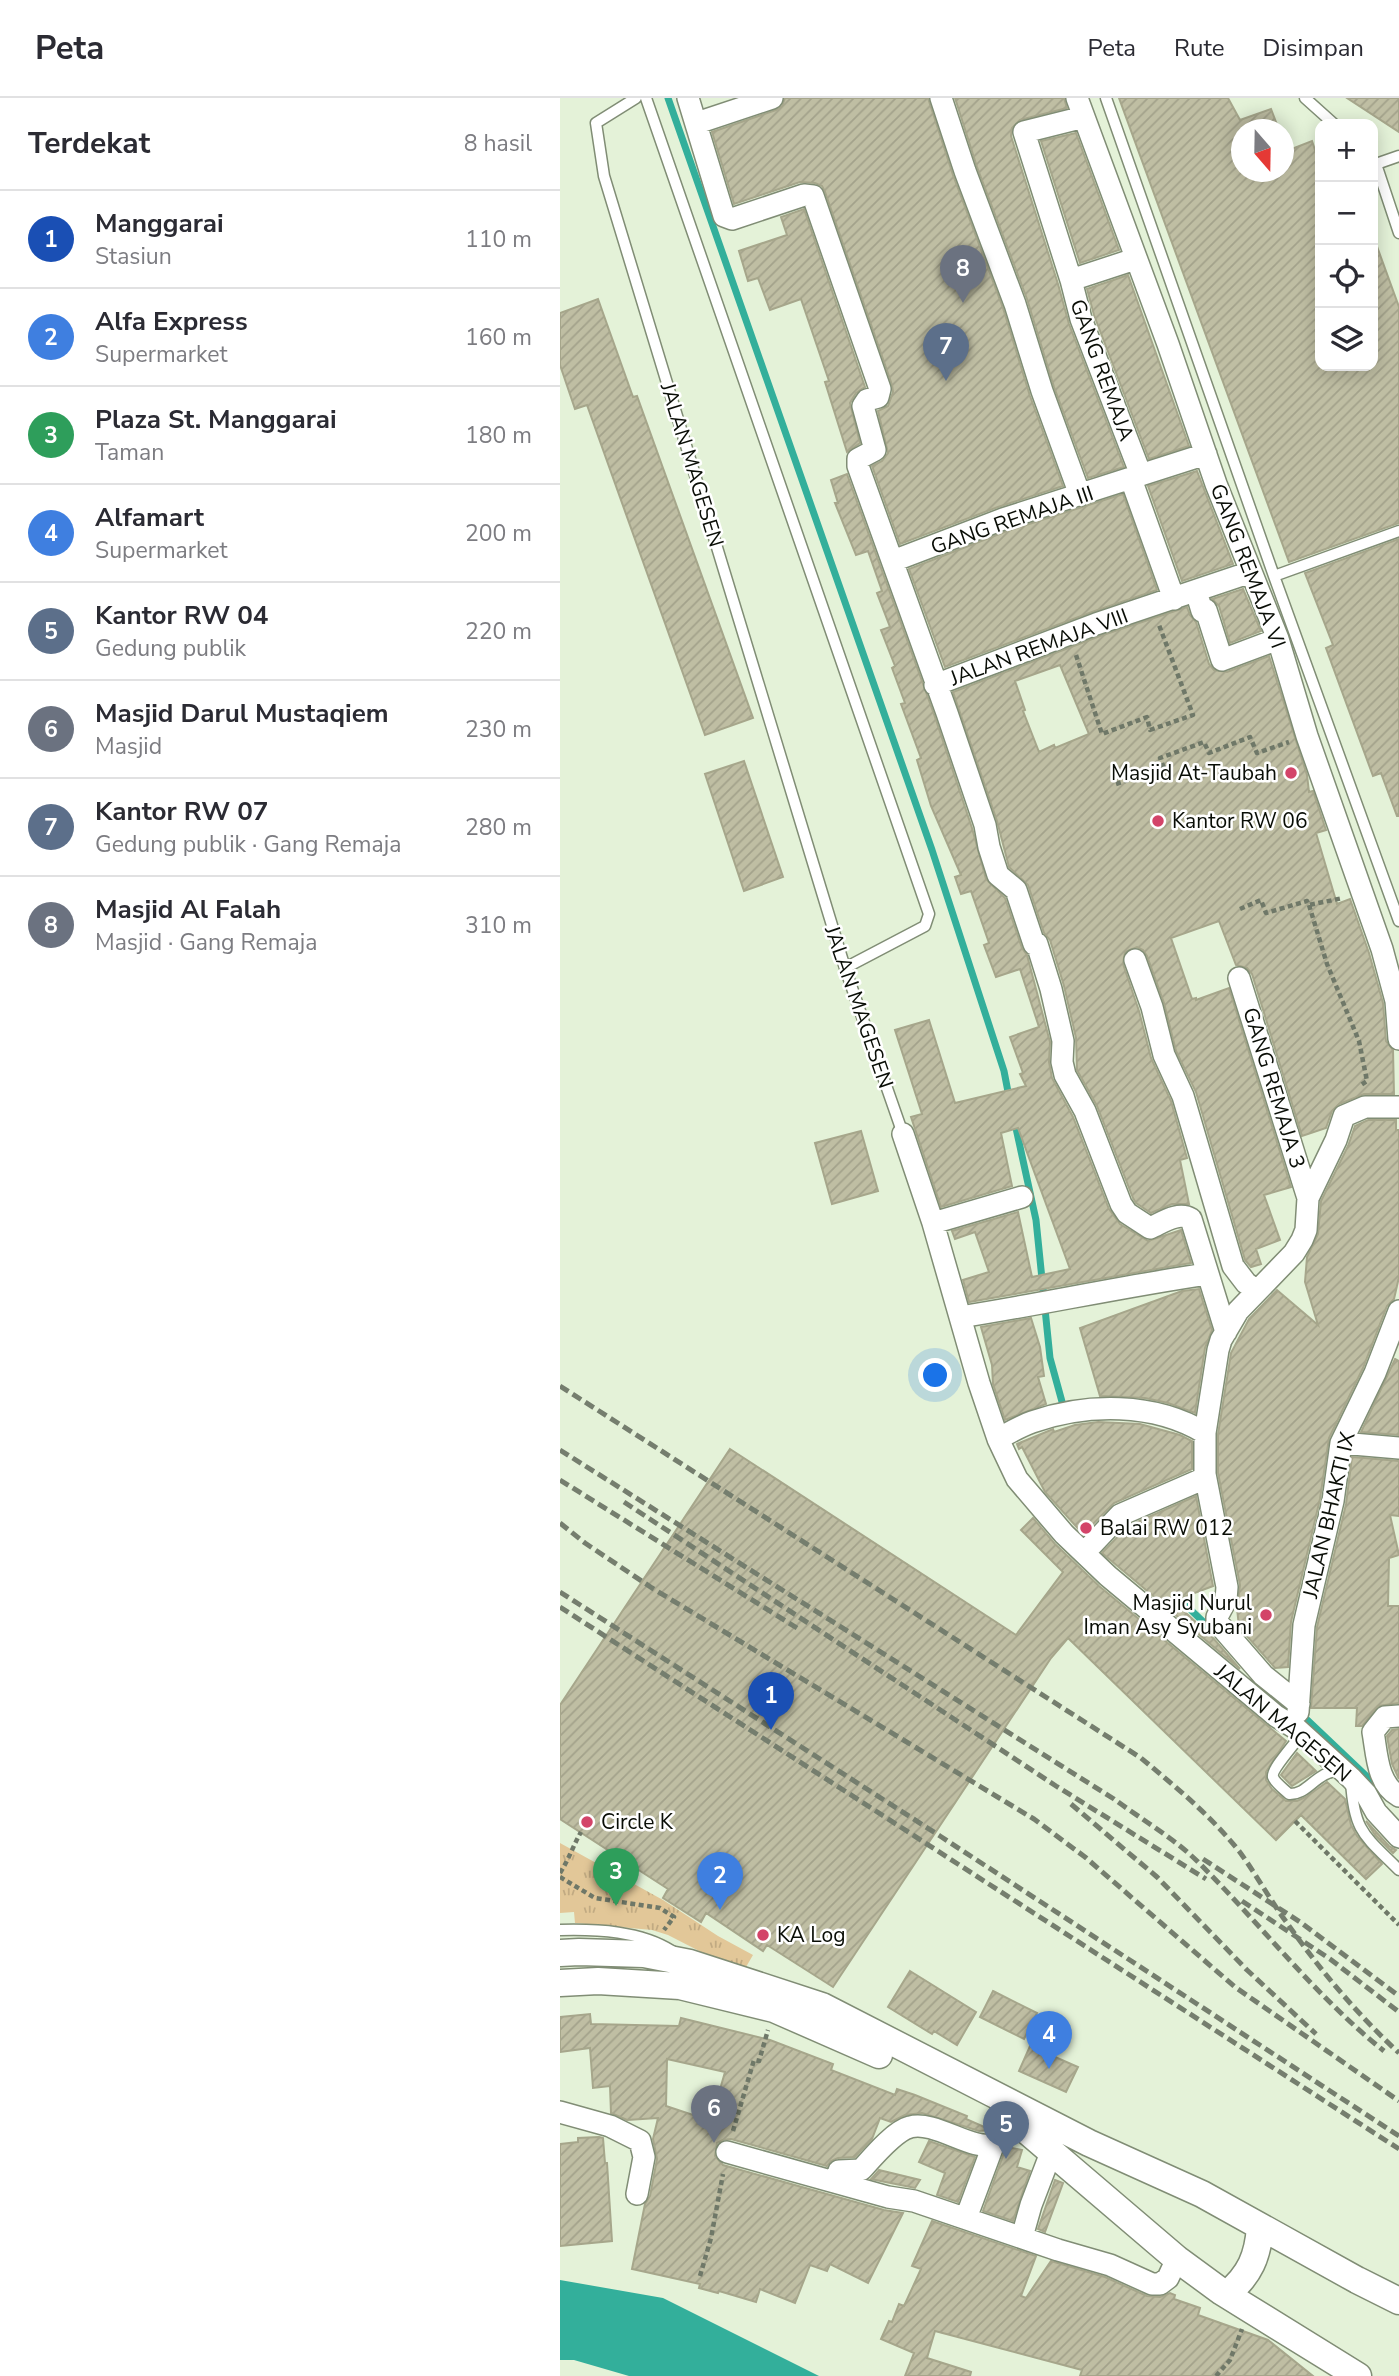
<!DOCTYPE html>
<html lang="id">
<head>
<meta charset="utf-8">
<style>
	body { margin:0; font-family:"Nunito Sans",sans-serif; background:#f2f2f3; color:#2b2b33 }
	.controls { position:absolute; right:21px; top:21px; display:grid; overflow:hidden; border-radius:14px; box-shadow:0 4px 18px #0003 }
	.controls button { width:63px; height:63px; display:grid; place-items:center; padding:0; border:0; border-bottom:2px solid #e1e1e2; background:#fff; color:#2b2b33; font:35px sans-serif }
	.compass { position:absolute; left:671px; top:21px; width:63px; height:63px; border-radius:50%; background:#fff; box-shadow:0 4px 18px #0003; rotate:160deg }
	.you { position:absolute; left:376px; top:1278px; width:24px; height:24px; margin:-18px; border:5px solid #fff; border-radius:50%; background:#1a73e8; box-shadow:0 0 0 10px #1a73e833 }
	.badge { display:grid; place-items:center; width:46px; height:46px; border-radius:50%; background:#111827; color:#fff; font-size:23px; font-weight:700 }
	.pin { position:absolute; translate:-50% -58px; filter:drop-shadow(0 2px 4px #0008) }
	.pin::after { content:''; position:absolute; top:37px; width:24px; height:21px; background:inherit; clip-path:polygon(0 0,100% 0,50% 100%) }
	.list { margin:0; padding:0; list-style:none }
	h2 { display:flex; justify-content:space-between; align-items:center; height:91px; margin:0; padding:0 28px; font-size:30px }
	h2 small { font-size:23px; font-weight:400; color:#7c7c81 }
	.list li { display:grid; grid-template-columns:46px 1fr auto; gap:21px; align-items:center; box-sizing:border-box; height:98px; padding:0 28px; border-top:2px solid #e1e1e2 }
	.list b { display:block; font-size:26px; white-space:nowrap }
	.list p { margin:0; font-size:23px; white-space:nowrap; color:#7c7c81 }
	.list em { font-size:23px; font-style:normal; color:#7c7c81 }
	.icon { flex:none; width:38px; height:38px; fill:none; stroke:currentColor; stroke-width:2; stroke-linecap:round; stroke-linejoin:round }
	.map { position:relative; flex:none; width:839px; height:2278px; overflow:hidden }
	header { display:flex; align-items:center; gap:42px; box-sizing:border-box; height:98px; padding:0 35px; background:#fff; border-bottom:2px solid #e1e1e2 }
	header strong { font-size:33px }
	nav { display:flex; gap:38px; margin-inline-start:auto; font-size:24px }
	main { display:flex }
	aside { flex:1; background:#fff }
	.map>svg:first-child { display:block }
	.park { fill:url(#park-tufts) }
	.water { fill:#33af9b }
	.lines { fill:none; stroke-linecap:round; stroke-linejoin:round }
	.stream { stroke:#33af9b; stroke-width:7 }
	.building { fill:url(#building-hatch); stroke:#a6a68b; stroke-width:2; fill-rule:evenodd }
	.service-casing { stroke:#808d75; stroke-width:13 }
	.minor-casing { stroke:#808d75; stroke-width:24 }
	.tertiary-casing { stroke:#808d75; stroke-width:29 }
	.path { stroke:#6f7868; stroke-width:4.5; stroke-dasharray:5 3.5; stroke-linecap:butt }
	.service { stroke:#fff; stroke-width:10 }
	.minor { stroke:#fff; stroke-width:21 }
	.tertiary { stroke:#fff; stroke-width:26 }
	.rail { stroke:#757e6e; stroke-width:5; stroke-dasharray:10 5; stroke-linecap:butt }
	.poi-dot { fill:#d34469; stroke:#fff; stroke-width:2.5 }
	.labels { text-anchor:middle; stroke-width:5; stroke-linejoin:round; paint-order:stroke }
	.street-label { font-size:21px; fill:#090d06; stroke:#fff }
	.poi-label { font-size:21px; fill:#090d06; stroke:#fff; text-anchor:start }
</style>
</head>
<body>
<header>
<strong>Peta</strong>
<nav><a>Peta</a><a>Rute</a><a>Disimpan</a></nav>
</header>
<main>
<aside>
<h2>Terdekat<small>8 hasil</small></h2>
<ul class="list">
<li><span class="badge" style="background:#1a4fb4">1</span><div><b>Manggarai</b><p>Stasiun</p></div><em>110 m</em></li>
<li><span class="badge" style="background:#3f7fe0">2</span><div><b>Alfa Express</b><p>Supermarket</p></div><em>160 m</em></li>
<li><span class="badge" style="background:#2e9e5b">3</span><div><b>Plaza St. Manggarai</b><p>Taman</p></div><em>180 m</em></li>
<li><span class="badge" style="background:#3f7fe0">4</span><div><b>Alfamart</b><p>Supermarket</p></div><em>200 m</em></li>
<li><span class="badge" style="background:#5c6f8a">5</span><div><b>Kantor RW 04</b><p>Gedung publik</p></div><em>220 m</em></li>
<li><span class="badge" style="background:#6b7280">6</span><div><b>Masjid Darul Mustaqiem</b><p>Masjid</p></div><em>230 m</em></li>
<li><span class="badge" style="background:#5c6f8a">7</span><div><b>Kantor RW 07</b><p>Gedung publik · Gang Remaja</p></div><em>280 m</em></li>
<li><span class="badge" style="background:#6b7280">8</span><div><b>Masjid Al Falah</b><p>Masjid · Gang Remaja</p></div><em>310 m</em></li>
</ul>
</aside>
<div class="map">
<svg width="839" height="2278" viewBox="0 0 839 2278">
	<defs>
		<pattern id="park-tufts" width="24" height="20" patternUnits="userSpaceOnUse" patternTransform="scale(1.75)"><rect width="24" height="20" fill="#e2c798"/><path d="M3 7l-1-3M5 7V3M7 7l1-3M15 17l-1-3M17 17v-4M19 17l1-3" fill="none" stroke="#c1aa82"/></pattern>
		<pattern id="building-hatch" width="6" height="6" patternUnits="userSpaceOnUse" patternTransform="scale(1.75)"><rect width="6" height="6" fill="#bfbea3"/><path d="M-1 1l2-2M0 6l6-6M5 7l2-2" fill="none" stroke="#a3a28b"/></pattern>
	</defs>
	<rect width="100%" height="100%" fill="#e4f2d8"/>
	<path class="park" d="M0,1745L103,1802L158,1838L193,1857L186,1869L147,1857L108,1837L92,1832L15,1825L14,1814L0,1815Z"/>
	<path class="water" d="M0,2182L103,2200L259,2278H69L14,2262H0Z"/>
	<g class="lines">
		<path class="stream" d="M108,0L372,752L444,973L449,999
			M454,1021L476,1122L490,1260L504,1311
			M614,1496L654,1534
			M741,1616L819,1690"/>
	</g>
	<path class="building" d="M225,0H368L393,77L443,210L470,298L503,388L438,409L340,446L312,368L322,363L328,355L318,313L328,308L333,294L332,287L265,94L262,88L255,85L240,84L174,106L152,34L216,12L222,8Z
		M395,0H504L507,10L460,22L452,30L451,38L498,186L509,226L564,369L528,380L494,289L467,201L417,69Z
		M559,0H668L680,22L711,11L719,32H682V74H724V54L752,43L760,67V268H813V144L815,143L839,209V425L729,464Z
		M787,0H839V34Z
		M516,35L559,152L520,165L481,43Z
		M244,111L305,289L296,295L290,305L300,345L287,354L265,284L269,283L241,201L210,212L198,180L188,183L179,153L227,137L221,119Z
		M568,177L629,348L589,361L534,217L527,191Z
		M38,201L73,299L77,298L193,620L145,637L27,307L15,311L0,267V215Z
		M637,373L673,466L622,483L588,388Z
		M287,376L375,619L412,730L426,781L445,800L462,850L467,857L490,944L489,964L492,980L513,1019L549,1111L560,1126L588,1143L621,1132L631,1165L409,1204L403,1182L429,1174L415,1134L395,1141L392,1133L458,1114L472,1179L510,1171L458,1030L441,1035L452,1088L381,1109L351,1019L362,1016L335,932L369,922L395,1005L466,988L460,976L463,975L450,939L479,929L460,871L436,879L424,847L429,845L411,793L401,796L395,779L401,777L371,708L357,662L361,660L341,606L345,605L332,570L335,568L321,532L330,529L317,495L322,493L308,453L296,457L275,405H278L271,382Z
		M563,396L597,492L532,514L385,569L349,471L447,433Z
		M839,441V718H837L821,675L813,678L766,550L773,547L745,475Z
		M683,491L701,533L670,545L659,508L652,501Z
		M627,509L630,517L636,524L649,566L654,572L667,574L709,558L747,677L749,694L753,693L766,732L756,735L777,806L790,801L809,855L823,905L826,943L833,952L834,996H804L779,1006L772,1013L766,1030L742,1038L692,876L687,870L676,867L659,823L611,840L632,901L636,900V902L669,890L731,1089L704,1097L720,1142L696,1151L701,1166L691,1169L685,1162L636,994L616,953L604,905L587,858L583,852L577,849L565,854L563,866L579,913L591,960L611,1003L627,1060L620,1062L629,1106H612L591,1115L576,1105L573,1100L537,1008L517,972L516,940L504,888L490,842L484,835L468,787L449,769L437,723L393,594L540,538ZM500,567L529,636L495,650L494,647L479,654L463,613L465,612L455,583Z
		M184,663L223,779L184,793L145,676Z
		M808,1022H836V1032H839V1179L834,1201L827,1208L803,1270L769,1340L760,1401L731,1524L728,1569L715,1570L679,1529L677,1510L680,1487L658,1375V1336L671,1255L689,1221L717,1192L758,1227L745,1184L747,1159L758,1136L761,1103L788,1048L795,1028Z
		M301,1033L318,1093L272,1106L255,1045Z
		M639,1191L652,1232L645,1250L635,1315L608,1305L585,1300L540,1298L520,1230L622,1193Z
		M471,1220L480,1249L484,1278L478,1279L486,1306L445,1322L433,1286L432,1267L421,1229Z
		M835,1261L839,1263V1337L801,1334Z
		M538,1324L580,1326L620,1337L632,1343V1371L554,1405L523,1436L485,1394L462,1349L459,1351L457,1346L493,1331L494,1334L515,1327Z
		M170,1351L456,1537L503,1474L461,1432L473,1420L495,1446L539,1488L726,1643L706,1674V1682L712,1691L726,1703H737L746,1699L767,1684L785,1701L791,1727L797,1738L822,1766L806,1781L741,1717L716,1742L508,1540L491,1560L273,1889L207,1847L203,1853L146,1815L141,1824L103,1800L108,1791L0,1721V1607Z
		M792,1359L839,1363V1418L830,1417L839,1457L829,1460L828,1508H839V1605L818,1608L802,1628H796L797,1610H751L757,1529L786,1406Z
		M636,1398L653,1488L613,1503L654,1541L680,1571L542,1455L568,1428Z
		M839,1631V1681L832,1666L827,1638L832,1632Z
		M737,1655L756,1673L732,1688L721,1677Z
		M806,1723L829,1748L836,1752L833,1755L815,1737Z
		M350,1873L416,1914L397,1947L374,1933L372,1936L328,1909Z
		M433,1893L477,1915L464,1941L420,1919Z
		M30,1916L31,1926L119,1928L121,1920L210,1942L273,1966L271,1972L335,1997L337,1991L355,1997L407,2018L406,2021L431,2032L419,2033L362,2015L345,2017L331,2024L320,2020L312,2041L295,2059L278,2060L271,2063L267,2068L171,2041L163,2042L157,2045L155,2058L163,2067L324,2112L343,2115L308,2185L270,2166L267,2173L250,2167L235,2205L200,2191L196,2204L159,2193L158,2195L139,2190L140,2186L72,2171L85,2106L90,2098L97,2061L93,2041L98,2020L67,2022L51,2015L50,1988L33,1990L30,1950L0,1954V1919ZM107,1961L165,1974L151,2023L106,2008Z
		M470,1948L518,1969L506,1994L459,1973Z
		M39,2039L43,2040L45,2065H47L52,2143L0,2148V2046L18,2044V2040Z
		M369,2043L415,2059L398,2104L377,2097L385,2075L359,2064Z
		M452,2050L462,2052L457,2069L470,2073L453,2123L423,2113L444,2055Z
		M319,2072L360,2082L355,2090L311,2081Z
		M495,2082L503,2085L485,2134L478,2131Z
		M372,2123L476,2158L461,2198L466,2200L491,2163L545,2179L587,2198L600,2199L610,2195L615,2197L614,2201L640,2210L638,2217L708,2242L753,2278H520L522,2272L375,2233L367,2260L411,2274L410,2278H345L354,2255L321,2241L329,2223L332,2224L339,2206L344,2208L361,2171L352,2168Z"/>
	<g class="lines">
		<defs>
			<path id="service" d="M76,0L36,25L44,78L285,870L343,1036
				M86,0L369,816L365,828L285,870
				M546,0L714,478L839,823
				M745,0L774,26
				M813,63L816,66L839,135
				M816,66L839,58
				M714,478L839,433
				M742,1635C736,1645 711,1671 713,1679C715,1685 724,1691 729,1696C749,1697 755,1673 782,1672
				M791,1683C794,1734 804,1737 839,1772
				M0,1832C37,1831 81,1833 112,1853"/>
			<path id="minor" d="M128,0L164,118L172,121L244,97L253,98L320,291L318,299L307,302L303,308L315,352L298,361V368L387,615L425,727L429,749L438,777L456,792L474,846H477L491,891L503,943L502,964L505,977L525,1013L561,1106L567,1115L590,1130C602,1125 618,1113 631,1121L666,1234
				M381,0L405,73L455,206L482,293L520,397
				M517,0L608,246L656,386L718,541L747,638L822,851L836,903L839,941
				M524,19L464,34L511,182L521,221L581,377
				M137,25L212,0
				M511,182L575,161
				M571,381L614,501
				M333,463L443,421L646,356
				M636,493L642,513L646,512L662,562L718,541
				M375,587L536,526L691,474
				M575,862L592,909L604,957L623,998L673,1168L686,1185L697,1193
				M679,880L748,1100
				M343,1036L373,1125L419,1285L438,1341L457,1381L504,1436L548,1478L716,1618L737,1631L791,1680L806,1696L816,1714L839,1739
				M373,1125L462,1099
				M400,1219C483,1206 564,1188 647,1176
				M438,1341C449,1335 460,1328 472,1324C527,1305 594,1304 645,1335
				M781,1345L839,1350
				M524,1455L560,1417L645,1380
				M739,1606L703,1577L657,1524V1519L666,1502L667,1489L645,1376V1335L658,1252L661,1242L678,1213L734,1155L742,1142L746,1132L748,1100L776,1042L784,1018L805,1009H839
				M738,1614L744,1527L773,1403L781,1345L815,1275L839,1213
				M839,1618L825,1619L813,1634C817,1656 817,1686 839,1698
				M0,2014L50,2028L80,2043L84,2059L77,2096
				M167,2054L328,2099L354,2103L498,2152L550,2167L592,2186H600L608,2180L617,2161
				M275,2084L279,2073L301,2072C312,2060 334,2033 350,2029C375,2022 413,2054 434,2046C443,2042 452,2032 460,2027
				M406,2120L434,2045
				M462,2139L471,2107L492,2052"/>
			<path id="tertiary" d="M0,1855L19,1854L84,1856L130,1865L262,1908L529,2045L642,2096L797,2182L839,2203
				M0,1885L38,1883L120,1888L214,1911L319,1957
				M442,2018L460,2027L617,2161L662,2194L798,2278
				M667,2196C690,2177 698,2158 700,2129"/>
		</defs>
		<use href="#service" class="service-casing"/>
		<use href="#minor" class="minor-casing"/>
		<use href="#tertiary" class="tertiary-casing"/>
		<path class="path" d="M516,557L542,636L587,619L590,632L633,617L599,527
			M556,686L604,670L600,660L644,644L649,655L690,639L697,655L729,644
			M749,807L767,866L799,943L807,983L801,987
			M680,811L701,802L706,815L747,803L749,807L783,800
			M735,1723L839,1827
			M0,1775C9,1761 13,1748 21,1734
			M0,1779L35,1800L100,1810L114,1819L104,1832
			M54,1803L64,1787L63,1780L71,1767
			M173,2033L194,1962L199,1963L208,1932
			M140,2178L151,2140L163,2076
			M656,2278L670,2262L682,2231"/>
		<use href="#service" class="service"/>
		<use href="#minor" class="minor"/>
		<use href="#tertiary" class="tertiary"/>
		<path class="rail" d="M0,1288L581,1660C616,1689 651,1718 679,1753C696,1776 710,1802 727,1825C760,1872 797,1916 839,1955
			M0,1352L554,1701C581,1721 612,1739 636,1762C700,1825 754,1897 824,1953
			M0,1382L237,1530
			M64,1404L496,1688L646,1781
			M0,1425L25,1445L92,1490L474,1721L525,1759L675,1889L839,2003
			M0,1494L380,1738L839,2038
			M0,1509L839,2051
			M511,1706L597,1779L687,1872L756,1936
			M643,1761L740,1824L839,1898
			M682,1803L770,1861L839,1914"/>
	</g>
	<g class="poi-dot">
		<circle cx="731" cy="675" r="7"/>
		<circle cx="598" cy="723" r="7"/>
		<circle cx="526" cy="1430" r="7"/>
		<circle cx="706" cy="1517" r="7"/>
		<circle cx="27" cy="1724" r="7"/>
		<circle cx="203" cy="1837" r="7"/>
	</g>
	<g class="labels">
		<g class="street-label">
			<text transform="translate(542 272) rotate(70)" y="7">GANG REMAJA</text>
			<text transform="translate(132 367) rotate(73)" y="7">JALAN MAGESEN</text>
			<text transform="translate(452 422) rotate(-19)" y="7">GANG REMAJA III</text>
			<text transform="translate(688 468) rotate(69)" y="7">GANG REMAJA VI</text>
			<text transform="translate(479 549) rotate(-20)" y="7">JALAN REMAJA VIII</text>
			<text transform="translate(299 909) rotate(71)" y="7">JALAN MAGESEN</text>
			<text transform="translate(714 990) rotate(73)" y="7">GANG REMAJA 3</text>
			<text transform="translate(769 1417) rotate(-77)" y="7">JALAN BHAKTI IX</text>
			<text transform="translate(723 1625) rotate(40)" y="7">JALAN MAGESEN</text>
		</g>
		<g class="poi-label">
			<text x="717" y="682" text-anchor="end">Masjid At-Taubah</text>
			<text x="612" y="730">Kantor RW 06</text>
			<text x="540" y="1437">Balai RW 012</text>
			<text x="692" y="1512" text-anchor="end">Masjid Nurul<tspan x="692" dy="24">Iman Asy Syubani</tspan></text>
			<text x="41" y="1731">Circle K</text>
			<text x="217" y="1844">KA Log</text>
		</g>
	</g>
</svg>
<div class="controls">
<button>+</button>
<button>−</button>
<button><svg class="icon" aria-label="locate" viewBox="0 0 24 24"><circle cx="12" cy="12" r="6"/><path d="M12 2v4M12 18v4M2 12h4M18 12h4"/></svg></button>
<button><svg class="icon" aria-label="layers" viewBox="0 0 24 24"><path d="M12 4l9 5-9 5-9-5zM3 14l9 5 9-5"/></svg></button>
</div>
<svg class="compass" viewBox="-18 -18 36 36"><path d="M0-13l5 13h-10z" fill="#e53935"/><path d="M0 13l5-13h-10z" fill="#7c7c81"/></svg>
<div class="you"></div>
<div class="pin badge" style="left:211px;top:1632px;background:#1a4fb4">1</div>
<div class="pin badge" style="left:160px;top:1812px;background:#3f7fe0">2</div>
<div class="pin badge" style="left:56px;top:1808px;background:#2e9e5b">3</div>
<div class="pin badge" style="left:489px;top:1971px;background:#3f7fe0">4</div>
<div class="pin badge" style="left:446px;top:2061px;background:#5c6f8a">5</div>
<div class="pin badge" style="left:154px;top:2045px;background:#6b7280">6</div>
<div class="pin badge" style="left:386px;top:283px;background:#5c6f8a">7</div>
<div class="pin badge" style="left:403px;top:205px;background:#6b7280">8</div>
</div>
</main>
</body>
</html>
